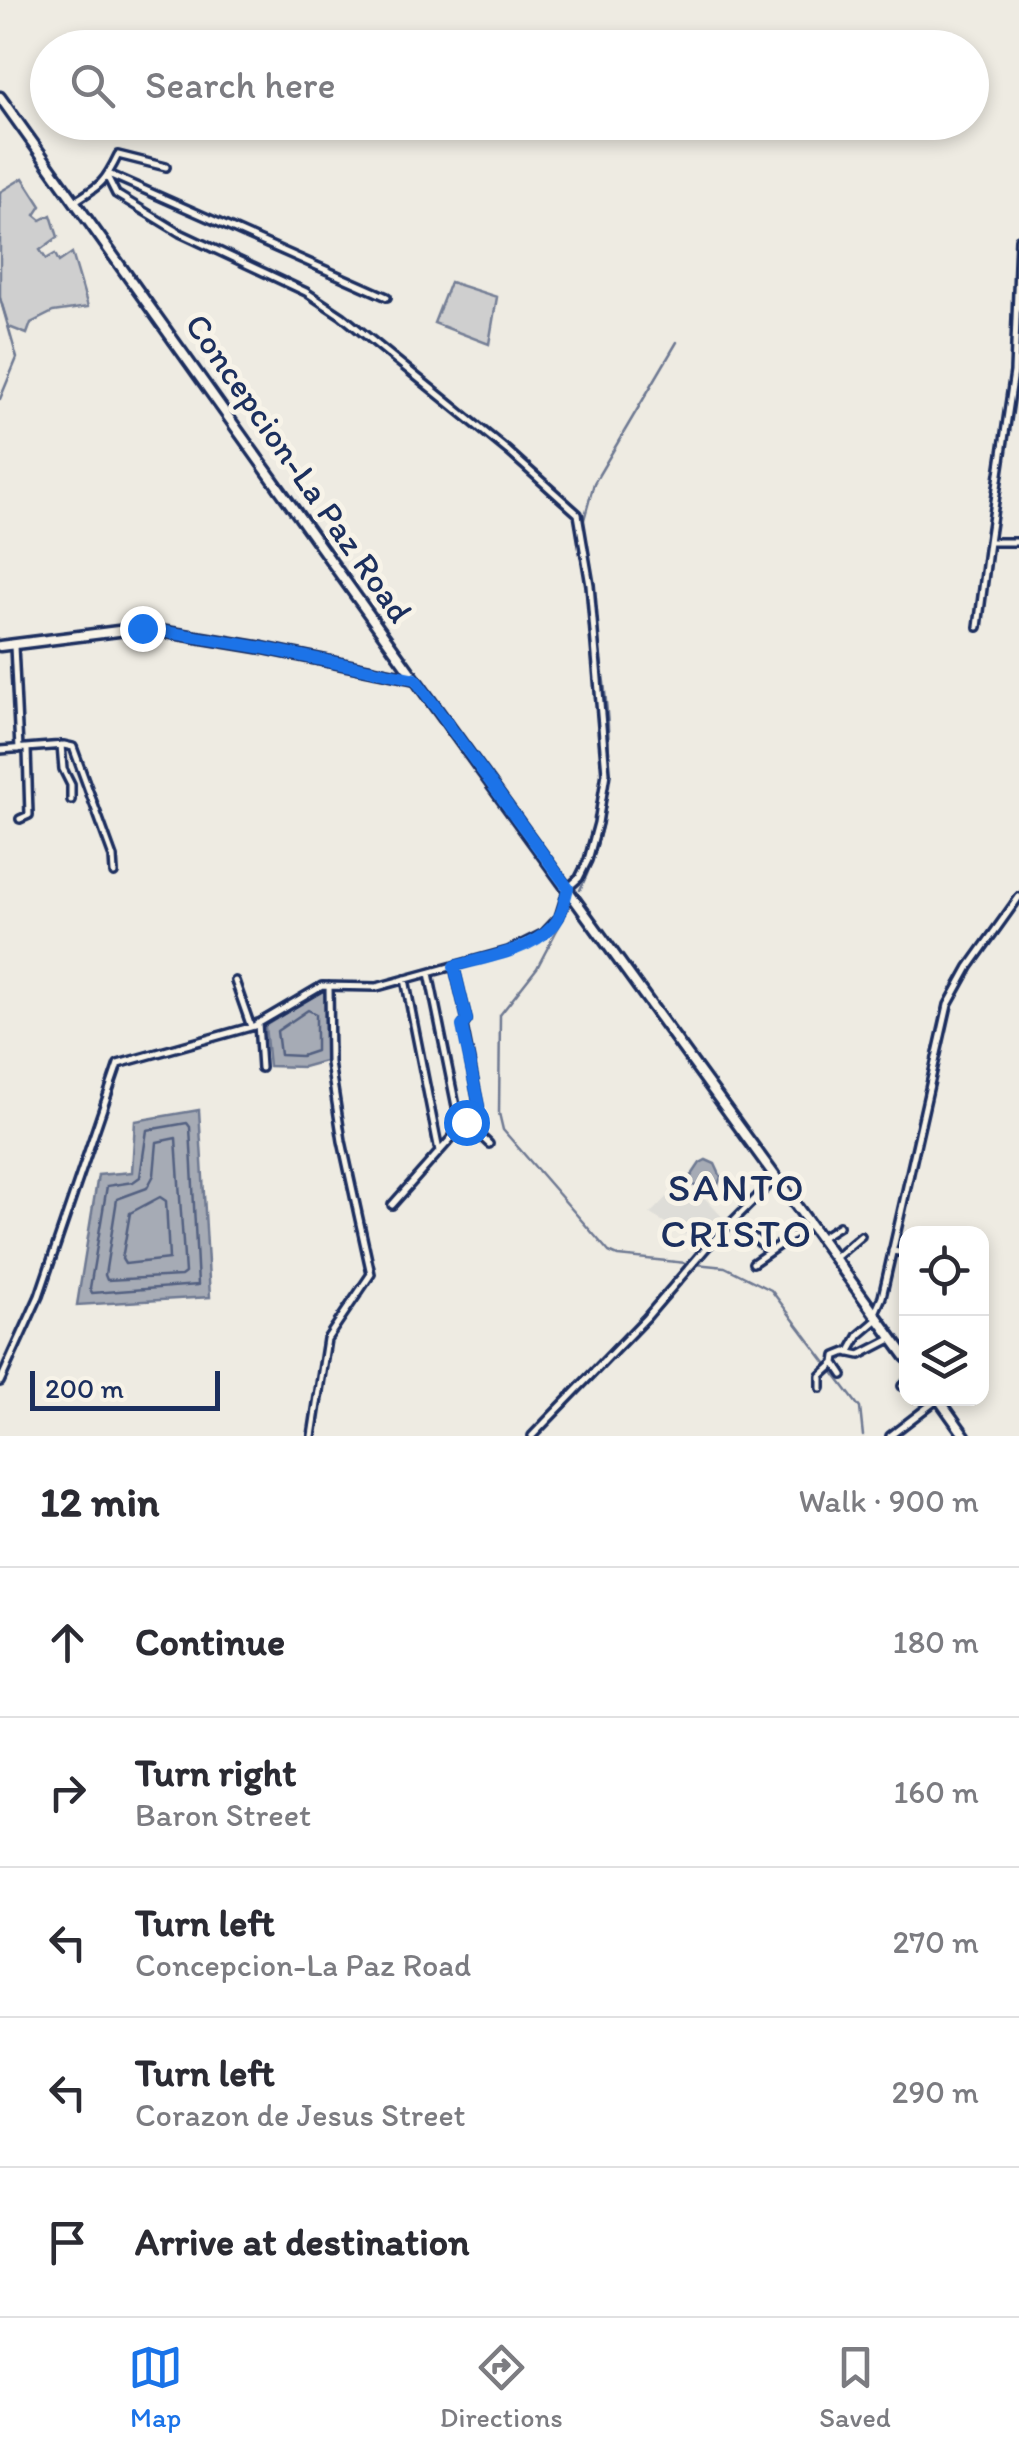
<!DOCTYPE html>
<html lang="en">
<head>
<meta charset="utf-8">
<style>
	body { margin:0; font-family:Itim,sans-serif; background:#f2f2f3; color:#2b2b33 }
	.controls { position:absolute; right:30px; bottom:30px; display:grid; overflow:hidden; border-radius:20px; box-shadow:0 5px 15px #0003 }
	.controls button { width:90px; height:90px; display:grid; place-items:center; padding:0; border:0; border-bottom:2px solid #e1e1e2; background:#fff; color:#2b2b33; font:50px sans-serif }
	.scale { position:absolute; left:30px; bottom:25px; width:190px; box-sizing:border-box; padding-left:10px; border:5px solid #1b2f5e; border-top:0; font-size:28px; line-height:35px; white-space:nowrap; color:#1b2f5e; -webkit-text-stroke:8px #f7f3e8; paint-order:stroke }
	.stop { position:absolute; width:30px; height:30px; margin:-22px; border:8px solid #1a73e8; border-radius:50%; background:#fff }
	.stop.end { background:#1a73e8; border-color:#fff; box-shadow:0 2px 10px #0008 }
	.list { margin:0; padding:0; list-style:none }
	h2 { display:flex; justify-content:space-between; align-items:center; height:130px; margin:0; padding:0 40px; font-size:42px }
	h2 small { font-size:32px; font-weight:400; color:#7c7c81 }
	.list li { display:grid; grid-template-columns:65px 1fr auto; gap:30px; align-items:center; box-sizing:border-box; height:150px; padding:0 40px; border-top:2px solid #e1e1e2 }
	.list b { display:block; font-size:38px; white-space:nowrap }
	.list p { margin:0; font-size:32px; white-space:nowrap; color:#7c7c81 }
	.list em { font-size:32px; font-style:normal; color:#7c7c81 }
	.icon { flex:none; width:55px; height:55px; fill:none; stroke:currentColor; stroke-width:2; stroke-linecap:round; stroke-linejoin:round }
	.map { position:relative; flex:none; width:1019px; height:1436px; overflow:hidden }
	.search { position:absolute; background:#fff; box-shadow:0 5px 15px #0003; left:30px; right:30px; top:30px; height:110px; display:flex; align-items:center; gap:25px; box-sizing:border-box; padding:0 35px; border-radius:55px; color:#7c7c81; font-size:38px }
	.sheet { height:880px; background:#fff }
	nav { display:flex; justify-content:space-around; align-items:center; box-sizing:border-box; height:140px; border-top:2px solid #e1e1e2; background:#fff; font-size:28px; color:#7c7c81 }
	nav a { display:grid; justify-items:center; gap:5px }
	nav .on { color:#1a73e8 }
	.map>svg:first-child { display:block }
	.built { fill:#deddd8 }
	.green { fill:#cfcfcf; stroke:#757f96; stroke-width:2.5 }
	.water { fill:#a6abb5; stroke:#6e7992; stroke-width:2.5 }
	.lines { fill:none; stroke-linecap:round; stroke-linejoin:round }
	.shore { stroke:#536181; stroke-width:2.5 }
	.stream { stroke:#6e7992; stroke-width:2.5 }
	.street-casing { stroke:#1b2f5e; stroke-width:12 }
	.secondary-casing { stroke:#1b2f5e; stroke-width:15 }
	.street { stroke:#f7f3e8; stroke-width:5 }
	.secondary { stroke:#f7f3e8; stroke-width:8 }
	.route { stroke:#1a73e8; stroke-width:12 }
	.labels { text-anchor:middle; stroke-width:10; stroke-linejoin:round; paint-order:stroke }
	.street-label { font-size:35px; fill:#1b2f5e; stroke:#f7f3e8 }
	.quarter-label { font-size:40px; letter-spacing:2.5px; fill:#1b2f5e; stroke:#f7f3e8 }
</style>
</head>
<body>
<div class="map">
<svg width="1019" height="1436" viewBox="0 0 1019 1436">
	<rect width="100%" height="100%" fill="#eeebe2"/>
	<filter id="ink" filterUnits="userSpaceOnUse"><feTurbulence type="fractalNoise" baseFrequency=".01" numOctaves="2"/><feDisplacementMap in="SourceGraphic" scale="20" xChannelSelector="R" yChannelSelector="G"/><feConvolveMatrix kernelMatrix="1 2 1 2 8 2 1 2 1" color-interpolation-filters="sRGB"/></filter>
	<g filter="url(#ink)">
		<path class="built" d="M677,1186L701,1194L728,1223L705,1246L650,1214Z"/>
		<path class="green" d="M23,178L41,206L35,215L41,220L51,215L58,237L40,250L46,259L55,254L59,262L72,253L88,307L53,312L31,323L27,334L9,327L0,298V192Z
			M450,282L497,297L489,344L434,323Z"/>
		<path class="water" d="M325,988L328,1060L303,1067L269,1066L265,1026Z
			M199,1110L210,1297L77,1305L98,1175L132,1172L135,1121Z
			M706,1160L715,1164L721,1177L716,1190L686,1184L700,1163Z"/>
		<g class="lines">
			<path class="shore" d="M308,1010L316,1014V1051L301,1056L280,1055L277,1031Z
				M187,1123L190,1127L198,1285L92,1293L90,1288L107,1186L133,1182L140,1177L147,1130Z
				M176,1138L185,1273L181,1276L107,1280L105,1275L117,1199L147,1188L154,1175L157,1142Z
				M160,1197L166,1201L169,1259L125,1264L122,1259L130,1213Z"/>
			<path class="stream" d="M0,298L17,358L0,399
				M582,527L594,483L677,342
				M580,890C623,803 609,711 595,618
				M569,907L537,968L500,1015L499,1113L503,1130L609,1252L618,1256L725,1267L771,1290L860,1408L863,1436
				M67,1222L78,1191"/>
			<defs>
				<path id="street" d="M111,175L387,297
					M75,201C101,185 105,182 118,155L166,167
					M1019,239L1014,372L989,542H1019
					M978,627L989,542
					M14,646L19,749
					M61,745L63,769L71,785V800
					M0,750L64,745L73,747L113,857L114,873
					M20,819L29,815L27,749
					M429,973L460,1126
					M405,979L439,1151
					M235,981L251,1027
					M258,1023L261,1068
					M466,1122L489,1144
					M392,1205L479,1107L463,1026L467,1020L454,966
					M734,1220L769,1251
					M820,1238L839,1226
					M892,1251L906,1253
					M835,1258L861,1236
					M753,1263L808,1225
					M875,1313L882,1297L948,1005L969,967L1019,897
					M849,1353L859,1335L879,1318
					M843,1375L835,1363L836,1356L846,1352L860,1355L893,1338
					M0,1382L39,1296L118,1064L254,1026L322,986L377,987L508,951L544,933L559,917L568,888L579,878L588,860L598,823L606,773L590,585L578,514L508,451L342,316L306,292L180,233L116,194L108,178
					M902,1386L906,1382
					M821,1388V1376L835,1363
					M312,1436L327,1339L371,1274L342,1141L330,1063L329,986
					M532,1436L646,1318L706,1248L776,1178
					M890,1436L938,1399"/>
				<path id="secondary" d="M0,97L415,679L906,1357
					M0,646L142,628L263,648L415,679
					M938,1398L965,1436"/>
			</defs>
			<use href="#street" class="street-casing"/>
			<use href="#secondary" class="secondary-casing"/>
			<use href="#street" class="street"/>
			<use href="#secondary" class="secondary"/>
		</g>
	</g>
	<g class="lines" filter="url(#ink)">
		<path class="route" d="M142,628L263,648L415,679L568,888C564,901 563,915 553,926C530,951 485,958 454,966L467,1020L462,1026L479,1106L466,1122"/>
	</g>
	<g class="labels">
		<g class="street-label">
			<text transform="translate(299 468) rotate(55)" y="12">Concepcion-La Paz Road</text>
		</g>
		<g class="quarter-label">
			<text x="737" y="1201">SANTO<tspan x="737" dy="46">CRISTO</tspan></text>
		</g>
	</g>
</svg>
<div class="controls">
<button><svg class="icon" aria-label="locate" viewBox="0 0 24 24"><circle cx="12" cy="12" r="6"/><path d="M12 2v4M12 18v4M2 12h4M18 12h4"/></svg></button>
<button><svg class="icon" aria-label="layers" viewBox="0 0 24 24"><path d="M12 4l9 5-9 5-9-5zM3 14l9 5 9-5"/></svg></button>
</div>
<div class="scale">200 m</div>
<div class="stop" style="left:466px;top:1122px"></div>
<div class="stop end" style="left:142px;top:628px"></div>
<div class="search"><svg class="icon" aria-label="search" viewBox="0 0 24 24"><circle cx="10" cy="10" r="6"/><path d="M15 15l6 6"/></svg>Search here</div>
</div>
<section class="sheet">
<h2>12 min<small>Walk · 900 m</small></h2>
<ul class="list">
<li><svg class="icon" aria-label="ahead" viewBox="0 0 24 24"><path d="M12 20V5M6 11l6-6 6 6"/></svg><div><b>Continue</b></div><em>180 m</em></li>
<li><svg class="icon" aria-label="right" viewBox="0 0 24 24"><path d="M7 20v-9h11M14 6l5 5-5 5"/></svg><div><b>Turn right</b><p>Baron Street</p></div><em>160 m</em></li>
<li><svg class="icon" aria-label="left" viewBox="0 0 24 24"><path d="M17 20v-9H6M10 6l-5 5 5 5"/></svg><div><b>Turn left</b><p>Concepcion-La Paz Road</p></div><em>270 m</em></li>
<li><svg class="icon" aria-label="left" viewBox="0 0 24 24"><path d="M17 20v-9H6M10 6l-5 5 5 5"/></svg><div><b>Turn left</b><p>Corazon de Jesus Street</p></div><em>290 m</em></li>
<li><svg class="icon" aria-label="arrive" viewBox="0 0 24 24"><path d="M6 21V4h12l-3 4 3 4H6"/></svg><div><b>Arrive at destination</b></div></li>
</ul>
</section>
<nav>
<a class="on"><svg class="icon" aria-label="map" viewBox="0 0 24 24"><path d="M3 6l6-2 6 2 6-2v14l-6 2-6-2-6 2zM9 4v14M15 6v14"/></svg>Map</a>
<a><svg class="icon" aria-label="directions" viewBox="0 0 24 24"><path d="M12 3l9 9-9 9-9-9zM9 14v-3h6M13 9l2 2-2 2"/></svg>Directions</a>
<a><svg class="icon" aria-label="saved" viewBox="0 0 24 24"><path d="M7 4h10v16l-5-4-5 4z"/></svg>Saved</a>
</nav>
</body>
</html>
